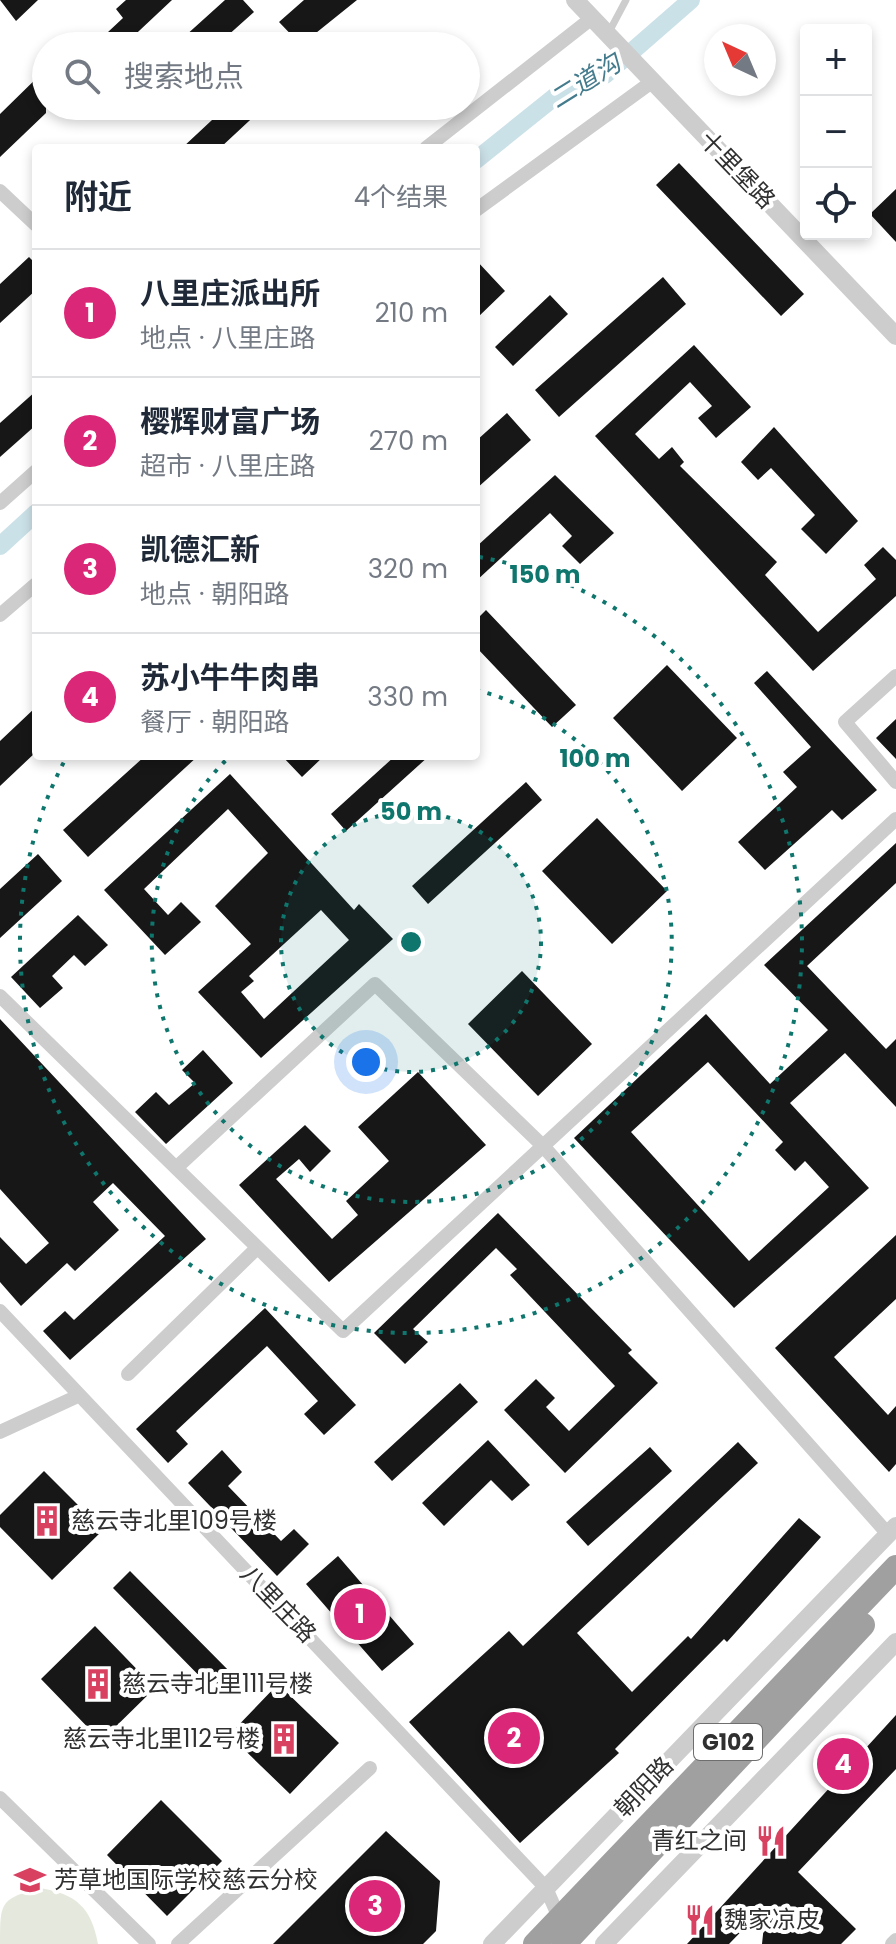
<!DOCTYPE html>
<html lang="zh">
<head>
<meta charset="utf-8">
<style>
	body { margin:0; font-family:Poppins,"Noto Sans SC",sans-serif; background:#f2f2f3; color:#1f2937 }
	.controls { position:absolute; right:24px; top:24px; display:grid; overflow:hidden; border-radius:8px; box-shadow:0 4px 12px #0003 }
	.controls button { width:72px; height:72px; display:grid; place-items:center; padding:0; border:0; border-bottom:2px solid #e0e1e3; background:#fff; color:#1f2937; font:40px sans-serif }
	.compass { position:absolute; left:704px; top:24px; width:72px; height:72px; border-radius:50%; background:#fff; box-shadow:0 4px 12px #0003; rotate:316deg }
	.you { position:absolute; left:366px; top:1062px; width:28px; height:28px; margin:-20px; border:6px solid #fff; border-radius:50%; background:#1a73e8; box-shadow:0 0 0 12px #1a73e833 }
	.badge { display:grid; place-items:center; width:52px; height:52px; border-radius:50%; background:#db2777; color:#fff; font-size:26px; font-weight:700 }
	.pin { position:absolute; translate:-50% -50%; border:4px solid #fff; box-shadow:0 2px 8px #0006 }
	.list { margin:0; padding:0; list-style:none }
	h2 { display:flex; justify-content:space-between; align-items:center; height:104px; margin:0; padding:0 32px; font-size:34px }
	h2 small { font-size:26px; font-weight:400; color:#747a83 }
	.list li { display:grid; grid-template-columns:52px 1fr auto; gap:24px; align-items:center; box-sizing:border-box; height:128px; padding:0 32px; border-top:2px solid #e0e1e3 }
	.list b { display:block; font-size:30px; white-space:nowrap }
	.list p { margin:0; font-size:26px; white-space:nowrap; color:#747a83 }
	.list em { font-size:26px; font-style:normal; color:#747a83 }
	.icon { flex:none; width:44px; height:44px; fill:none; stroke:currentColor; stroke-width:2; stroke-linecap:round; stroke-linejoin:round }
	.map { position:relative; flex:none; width:896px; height:1944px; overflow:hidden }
	.search { position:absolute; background:#fff; box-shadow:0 4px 12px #0003; left:32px; top:32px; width:448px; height:88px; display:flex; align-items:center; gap:20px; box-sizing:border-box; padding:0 28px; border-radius:44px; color:#747a83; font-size:30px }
	.panel { position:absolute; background:#fff; box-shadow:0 4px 12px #0003; left:32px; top:144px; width:448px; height:616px; border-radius:8px }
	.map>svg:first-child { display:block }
	.green { fill:#e5e9dd }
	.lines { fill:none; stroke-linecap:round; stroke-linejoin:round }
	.canal { stroke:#cbe1e8; stroke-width:18 }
	.building { fill:#171717; fill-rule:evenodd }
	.service { stroke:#cdcdcd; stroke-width:7 }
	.minor { stroke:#cdcdcd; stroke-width:14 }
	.tertiary { stroke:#cdcdcd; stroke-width:18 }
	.trunk { stroke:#a0a0a0; stroke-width:24 }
	.ring { fill:none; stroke:#0f766e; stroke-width:4; stroke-dasharray:4 8 }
	.labels { text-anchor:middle; stroke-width:8; stroke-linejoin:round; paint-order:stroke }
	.shield { fill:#fff; stroke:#6e6e6e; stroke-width:2 }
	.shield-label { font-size:22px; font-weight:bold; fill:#303030 }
	.street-label { font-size:24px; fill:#303030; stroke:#fff }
	.poi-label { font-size:24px; fill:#303030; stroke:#fff; text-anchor:start }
	.water-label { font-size:26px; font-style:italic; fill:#447b8d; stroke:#fff }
	.centre { fill:#0f766e; stroke:#fff; stroke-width:4 }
	.ring-label { font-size:24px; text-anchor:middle; font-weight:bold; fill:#0f766e; stroke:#fff; stroke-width:8; stroke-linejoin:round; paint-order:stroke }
</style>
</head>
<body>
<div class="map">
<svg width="896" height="1944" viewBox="0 0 896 1944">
	<rect width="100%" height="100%" fill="#fff"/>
	<path class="green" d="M40,1888C76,1894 91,1907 98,1944H0C0,1902 0,1899 40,1888Z"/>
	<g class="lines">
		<path class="canal" d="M476,160L557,95L605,75L691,0
			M0,546L36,513"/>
	</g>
	<path class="building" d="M0,0H38L16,21Z
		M126,0H172L123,46H93L123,18L116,9Z
		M225,0H243L254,12L216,46H192L184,37Z
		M304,0H357L301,45L279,22Z
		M46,69V113L0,157V114Z
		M227,106H265L220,148H182Z
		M679,163L804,294L781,316L656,185Z
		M896,189V242L870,214Z
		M29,257L36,264V290L0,323V284Z
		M476,260L505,291L476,319Z
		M663,277L686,304L559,417L535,390Z
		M550,295L568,314L513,366L495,347Z
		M694,345L751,407L716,438L698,418L712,406L690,382L635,434L659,459L672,447L684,462L680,466L777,562L765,575L818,632L876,579L864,565L883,547L896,560V596L813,671L595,436Z
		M36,391V425L0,457V423Z
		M507,413L531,440L476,489V441Z
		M774,427L858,521L826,554L801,529L815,515L771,468L758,480L741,462Z
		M555,475L614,533L580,564L562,546L572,536L550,513L476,581V547Z
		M486,610L576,705L552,727L476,647V620Z
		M667,665L737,738L682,791L613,718Z
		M767,671L877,790L842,820L832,810L765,870L738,842L797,787L783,772L811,747L754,683Z
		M36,707V752L0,786V741Z
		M896,719V759L876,738Z
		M145,756H198L88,857L63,830Z
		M282,756H324L302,777Z
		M395,756H429L346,831L331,814Z
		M230,774L354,910L359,904L393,939L261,1058L198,992L251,944L215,906L268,853L228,809L144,889L168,915L181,902L201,922L165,955L104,890ZM321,910L349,940L264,1019L241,992L254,981L249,976Z
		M526,782L542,800L428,904L412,886Z
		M597,818L667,891L612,944L542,871Z
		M896,843V883L807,966L886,1049L896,1039V1107L845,1053L790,1103L869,1188L734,1308L574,1138L706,1014L770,1084L828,1030L764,965ZM708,1062L783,1142L775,1150L795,1171L805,1161L829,1187L749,1261L631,1132Z
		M38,854L62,881L0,938V889Z
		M78,915L108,945L85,966L74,955L52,976L63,988L40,1008L11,977Z
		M522,971L592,1044L538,1096L468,1024Z
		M0,1019L206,1239L70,1360L43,1331L65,1311L74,1320L165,1236L113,1183L93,1202L119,1230L75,1271L67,1263L21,1306L0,1282V1237L26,1264L49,1243L0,1189Z
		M203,1050L233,1083L166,1144L135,1112L156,1092L169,1105L195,1083L182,1070Z
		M418,1072L486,1145L329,1282L239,1185L305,1125L331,1151L310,1172L299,1159L276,1179L332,1239L358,1215L346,1201L389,1161L358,1127Z
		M498,1213L632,1350L628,1353L658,1383L565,1473L504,1410L536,1379L555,1398L546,1407L569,1431L615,1386L510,1275L517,1269L496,1248L413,1329L428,1342L405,1364L374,1333Z
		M896,1235V1299L834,1357L888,1415L896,1406V1464L889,1472L775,1348Z
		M265,1308L356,1405L324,1435L304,1414L318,1401L267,1346L176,1431L188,1444L168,1463L136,1429Z
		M460,1383L478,1402L392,1481L374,1462Z
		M488,1440L530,1485L512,1501L491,1480L444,1526L422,1503Z
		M738,1442L758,1463L577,1633L632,1692L688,1636L691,1639L799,1518L821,1537L727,1642L724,1639L615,1749L619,1753L520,1843L409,1722L509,1631L523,1646Z
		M650,1447L672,1471L588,1546L566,1522Z
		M222,1450L242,1472L228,1486L281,1541L294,1529L309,1544L277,1576L188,1483Z
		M44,1471L103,1530L52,1580L0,1527V1515Z
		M338,1556L414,1644L382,1671L306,1584Z
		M130,1571L237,1679L219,1696L113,1588Z
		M95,1626L155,1688L101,1741L41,1679Z
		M278,1684L339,1743L290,1794L229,1735Z
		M896,1715V1769L798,1872L856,1929L841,1944H762L766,1906L729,1944H687Z
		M161,1800L222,1861L167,1916L107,1855Z
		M386,1831L440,1881L436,1931L423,1944H273Z"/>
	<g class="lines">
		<path class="service" d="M609,32L626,0"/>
		<path class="minor" d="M426,148L592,18
			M0,191L36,225
			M476,210L653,81
			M0,503L36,471
			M0,615L36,584
			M896,676L845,722L896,782
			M0,996L343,1331L543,1146L375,984L176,1168
			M0,1311L546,1888L561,1922
			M128,1374L257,1248
			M0,1432L78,1396
			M888,1534L543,1146L896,819
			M0,1798L149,1944
			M178,1944L370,1768
			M892,1944L896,1940"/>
		<path class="tertiary" d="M575,0L896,336
			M492,1944L896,1526
			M604,1944L896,1642"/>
		<path class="trunk" d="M535,1944L896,1567
			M564,1944L863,1625"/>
	</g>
	<circle cx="411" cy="942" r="130" fill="#0f766e" fill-opacity=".12"/>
	<g class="ring">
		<circle cx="411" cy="942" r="130"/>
		<path d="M476 690A260 260 0 1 1 229 757"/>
		<path d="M479 557A391 391 0 1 1 66 758"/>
	</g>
	<defs>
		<symbol id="building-bare" viewBox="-9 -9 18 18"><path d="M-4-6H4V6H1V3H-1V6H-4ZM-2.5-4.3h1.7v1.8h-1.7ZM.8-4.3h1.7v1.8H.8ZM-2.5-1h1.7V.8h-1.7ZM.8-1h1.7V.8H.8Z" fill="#d94161" stroke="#fff" stroke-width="2.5" paint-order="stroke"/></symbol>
		<symbol id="restaurant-bare" viewBox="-9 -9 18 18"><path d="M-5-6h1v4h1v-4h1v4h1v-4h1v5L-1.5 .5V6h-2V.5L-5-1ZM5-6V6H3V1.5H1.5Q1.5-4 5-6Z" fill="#d94161" stroke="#fff" stroke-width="2.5" paint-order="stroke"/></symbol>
		<symbol id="school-bare" viewBox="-9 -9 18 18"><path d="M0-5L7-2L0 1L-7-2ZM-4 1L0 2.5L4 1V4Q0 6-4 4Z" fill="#d94161" stroke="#fff" stroke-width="2.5" paint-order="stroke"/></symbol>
	</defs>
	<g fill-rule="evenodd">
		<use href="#building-bare" x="25" y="1499" width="44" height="44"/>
		<use href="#building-bare" x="76" y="1662" width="44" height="44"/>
		<use href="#building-bare" x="262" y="1717" width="44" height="44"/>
		<use href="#restaurant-bare" x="749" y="1819" width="44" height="44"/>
		<use href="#school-bare" x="8" y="1858" width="44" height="44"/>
		<use href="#restaurant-bare" x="678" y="1898" width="44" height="44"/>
	</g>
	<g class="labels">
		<rect class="shield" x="694" y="1724" width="68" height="36" rx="6"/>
		<g class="shield-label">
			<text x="728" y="1750">G102</text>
		</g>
		<g class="street-label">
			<text transform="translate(737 170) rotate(46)" y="8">十里堡路</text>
			<text transform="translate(278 1604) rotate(46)" y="8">八里庄路</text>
			<text transform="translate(644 1787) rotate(-46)" y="8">朝阳路</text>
		</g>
		<g class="poi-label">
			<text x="71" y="1529">慈云寺北里109号楼</text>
			<text x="122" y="1692">慈云寺北里111号楼</text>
			<text x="260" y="1747" text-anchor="end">慈云寺北里112号楼</text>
			<text x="747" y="1849" text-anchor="end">青红之间</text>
			<text x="54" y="1888">芳草地国际学校慈云分校</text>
			<text x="724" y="1928">魏家凉皮</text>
		</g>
		<g class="water-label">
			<text transform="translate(585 81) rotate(-32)" y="9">二道沟</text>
		</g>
	</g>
	<circle cx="411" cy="942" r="12" class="centre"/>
	<g class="ring-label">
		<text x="545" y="583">150 m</text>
		<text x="595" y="767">100 m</text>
		<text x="411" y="820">50 m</text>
	</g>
</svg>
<div class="controls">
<button>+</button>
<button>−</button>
<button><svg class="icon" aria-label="locate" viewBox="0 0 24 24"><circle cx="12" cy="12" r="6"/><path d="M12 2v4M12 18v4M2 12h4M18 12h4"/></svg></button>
</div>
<svg class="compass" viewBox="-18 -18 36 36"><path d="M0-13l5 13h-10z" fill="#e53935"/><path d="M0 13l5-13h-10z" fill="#747a83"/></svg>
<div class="you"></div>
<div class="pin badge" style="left:360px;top:1614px">1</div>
<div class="pin badge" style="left:514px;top:1738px">2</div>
<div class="pin badge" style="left:375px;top:1906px">3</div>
<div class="pin badge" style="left:843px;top:1764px">4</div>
<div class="search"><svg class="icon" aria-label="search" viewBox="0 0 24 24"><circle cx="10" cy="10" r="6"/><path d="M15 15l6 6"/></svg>搜索地点</div>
<section class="panel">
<h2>附近<small>4个结果</small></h2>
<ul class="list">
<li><span class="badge">1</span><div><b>八里庄派出所</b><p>地点 · 八里庄路</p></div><em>210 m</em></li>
<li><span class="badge">2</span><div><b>樱辉财富广场</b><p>超市 · 八里庄路</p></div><em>270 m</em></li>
<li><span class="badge">3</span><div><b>凯德汇新</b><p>地点 · 朝阳路</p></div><em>320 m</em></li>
<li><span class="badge">4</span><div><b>苏小牛牛肉串</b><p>餐厅 · 朝阳路</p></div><em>330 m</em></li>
</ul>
</section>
</div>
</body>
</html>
